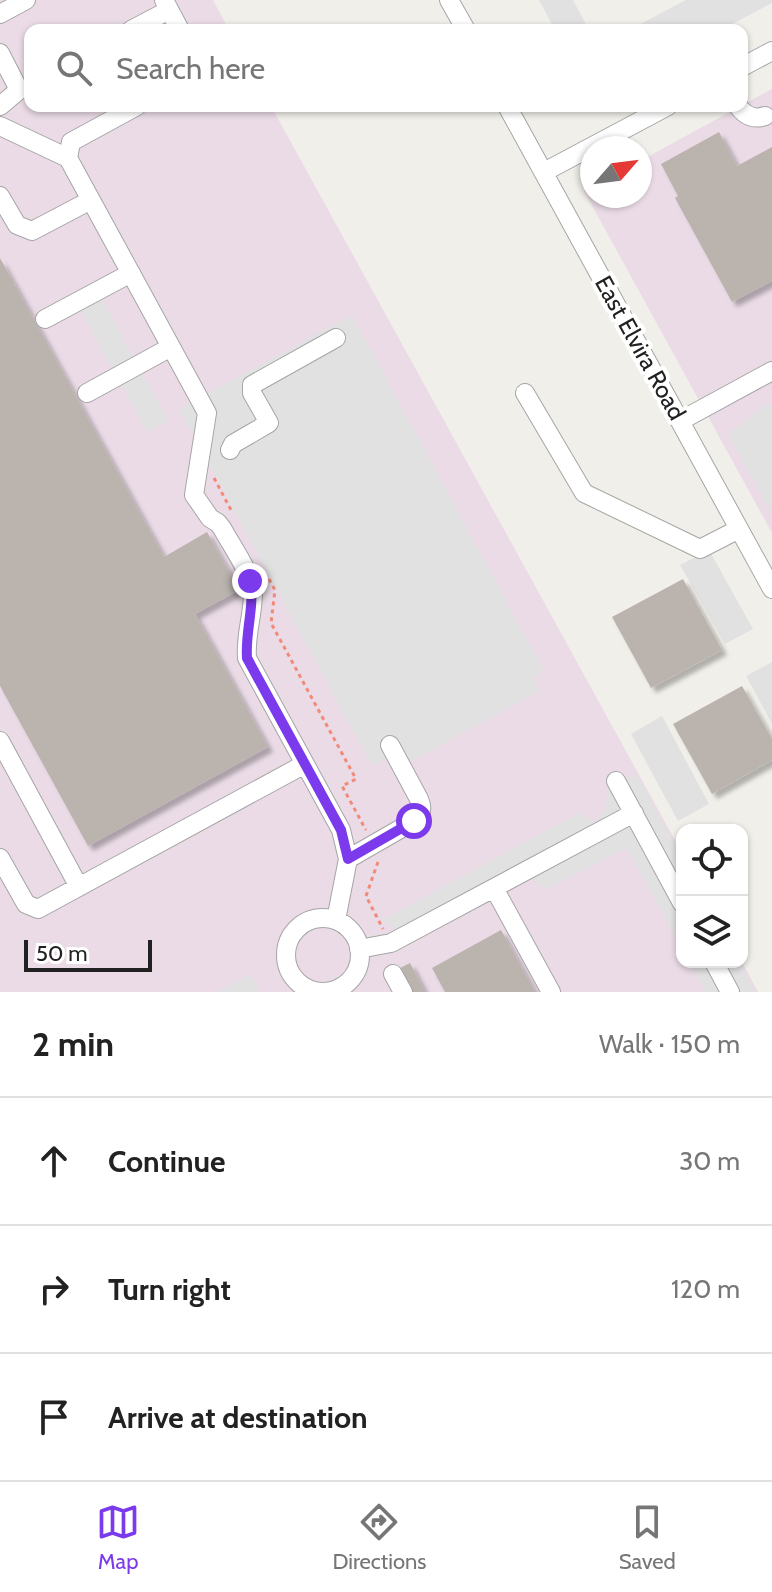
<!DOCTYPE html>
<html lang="en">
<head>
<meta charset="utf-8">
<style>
	body { margin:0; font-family:Cabin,sans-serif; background:#f2f2f2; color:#222 }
	.controls { position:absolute; right:24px; bottom:24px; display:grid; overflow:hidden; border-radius:16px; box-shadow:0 2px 6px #0004 }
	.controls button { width:72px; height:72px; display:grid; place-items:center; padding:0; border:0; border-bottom:2px solid #e0e0e0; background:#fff; color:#222; font:40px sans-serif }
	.compass { position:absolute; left:580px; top:136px; width:72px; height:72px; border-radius:50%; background:#fff; box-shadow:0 2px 6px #0004; rotate:62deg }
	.scale { position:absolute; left:24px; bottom:20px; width:128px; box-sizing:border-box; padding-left:8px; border:4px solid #212121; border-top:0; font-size:22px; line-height:28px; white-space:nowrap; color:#212121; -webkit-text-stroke:6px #fff; paint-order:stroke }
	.stop { position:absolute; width:24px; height:24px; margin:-18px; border:6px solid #7c3aed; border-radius:50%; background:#fff }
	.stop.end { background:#7c3aed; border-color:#fff; box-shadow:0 2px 8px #0008 }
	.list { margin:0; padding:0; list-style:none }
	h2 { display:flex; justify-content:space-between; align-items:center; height:104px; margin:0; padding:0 32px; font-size:34px }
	h2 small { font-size:26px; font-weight:400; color:#767676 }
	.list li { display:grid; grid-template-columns:52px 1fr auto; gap:24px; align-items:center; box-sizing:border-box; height:128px; padding:0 32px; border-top:2px solid #e0e0e0 }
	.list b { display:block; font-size:30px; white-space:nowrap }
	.list em { font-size:26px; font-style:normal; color:#767676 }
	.icon { flex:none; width:44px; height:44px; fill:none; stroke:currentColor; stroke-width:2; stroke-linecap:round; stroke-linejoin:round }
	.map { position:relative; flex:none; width:772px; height:992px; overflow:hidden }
	.search { position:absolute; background:#fff; box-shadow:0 2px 6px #0004; left:24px; right:24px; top:24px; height:88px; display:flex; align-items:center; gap:20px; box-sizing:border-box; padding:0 28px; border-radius:16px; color:#767676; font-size:30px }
	.sheet { height:488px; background:#fff }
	nav { display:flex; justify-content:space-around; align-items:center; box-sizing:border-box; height:112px; border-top:2px solid #e0e0e0; background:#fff; font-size:22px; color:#767676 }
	nav a { display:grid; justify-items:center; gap:4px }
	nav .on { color:#7c3aed }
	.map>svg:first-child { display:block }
	.industrial { fill:#eadbe6 }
	.parking { fill:#e1e1e1 }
	.building { fill:#bbb4ae; filter:url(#shadow) }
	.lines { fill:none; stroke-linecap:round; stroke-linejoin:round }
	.minor-casing { stroke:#a5a5a5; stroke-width:20 }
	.path { stroke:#f28a79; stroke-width:3; stroke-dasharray:4 4; stroke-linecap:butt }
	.minor { stroke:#fff; stroke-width:18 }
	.route { stroke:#7c3aed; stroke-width:10 }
	.labels { text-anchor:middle; stroke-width:8; stroke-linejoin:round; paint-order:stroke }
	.street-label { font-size:24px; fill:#212121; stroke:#fff }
</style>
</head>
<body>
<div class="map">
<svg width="772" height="992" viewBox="0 0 772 992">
	<defs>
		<filter id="shadow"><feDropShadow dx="5" dy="5" stdDeviation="2" flood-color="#0004"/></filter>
	</defs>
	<rect width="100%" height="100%" fill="#f1efe9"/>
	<path class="industrial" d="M0,0H213L229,30H30V106H271L682,853V962H742L758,992H0Z
		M772,89V533L584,191L592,186V196H640V161Z"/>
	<path class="parking" d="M539,0H573L589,30H555Z
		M686,0H772V3L721,30H629Z
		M99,294L168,421L147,432L78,306Z
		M352,315L544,671L533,678L540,691L393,771L386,759L372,766L179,409Z
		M769,403L772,409V515L728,434Z
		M709,550L753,629L725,644L680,565Z
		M772,662V724L746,676Z
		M662,716L709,804L678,821L631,734Z
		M636,773L682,858V949L627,848L547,889L511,867L397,929L382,920L579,813L594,822L605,810L607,799V789Z
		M689,962H739L755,992H706Z
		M251,974L260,992H218Z"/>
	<path class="building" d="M719,132L737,166L772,147V281L732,302L675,198L678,196L661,164Z
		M0,258L164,557L207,532L239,590L195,614L268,747L88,846L0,686Z
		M683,579L722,650L651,688L612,617Z
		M742,686L772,739V760L712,794L673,724Z
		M501,930L535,992H445L432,968Z
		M410,963L425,992H413L400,968Z"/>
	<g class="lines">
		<defs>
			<path id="minor" d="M164,0L180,30
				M449,0L466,30
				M0,14L26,0
				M131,30L169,10
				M0,53L19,90L0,106
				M742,67L772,51
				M507,106L772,589
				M738,106C745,116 754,120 765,116
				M0,126L68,158L207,413L194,495L210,518L218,523L222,528C231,545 252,574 253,593C253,615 245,636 247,658L341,830L348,859
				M68,158L71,142L137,106
				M544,172L668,106
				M0,196L17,225L32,231L91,200
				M45,319L131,273
				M87,393L171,347
				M525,393L584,493L700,549L739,529
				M680,421L772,371
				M230,450L233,444L269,423L252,393V385L336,338
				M0,741L79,887
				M616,781L682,903
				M0,858L26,904L38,909L305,764
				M494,888L551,992
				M286 955a37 37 0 1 1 74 0a37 37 0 1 1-74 0Z
				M336,920L348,859L414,821C422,815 423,808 419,799L390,745
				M359,949L391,943L634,813
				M714,962L730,992
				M393,974L403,992"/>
		</defs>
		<use href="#minor" class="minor-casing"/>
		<path class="path" d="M214,478L231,510
			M269,579L275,590L271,623L356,779L342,786L366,830
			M378,862L366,896L383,929"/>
		<use href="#minor" class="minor"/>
	</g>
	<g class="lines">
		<path class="route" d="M250,581C255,606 245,632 247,658L341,830L348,859L414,821"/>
	</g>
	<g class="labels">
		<g class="street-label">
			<text transform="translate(640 348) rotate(61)" y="8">East Elvira Road</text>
		</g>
	</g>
</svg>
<div class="controls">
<button><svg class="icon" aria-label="locate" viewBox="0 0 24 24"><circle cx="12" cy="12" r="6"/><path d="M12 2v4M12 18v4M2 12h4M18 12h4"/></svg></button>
<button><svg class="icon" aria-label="layers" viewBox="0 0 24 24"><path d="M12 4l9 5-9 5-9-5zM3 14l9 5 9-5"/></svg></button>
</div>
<svg class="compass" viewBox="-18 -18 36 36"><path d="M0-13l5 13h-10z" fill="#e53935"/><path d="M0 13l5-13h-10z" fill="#767676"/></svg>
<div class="scale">50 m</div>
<div class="stop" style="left:414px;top:821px"></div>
<div class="stop end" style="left:250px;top:581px"></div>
<div class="search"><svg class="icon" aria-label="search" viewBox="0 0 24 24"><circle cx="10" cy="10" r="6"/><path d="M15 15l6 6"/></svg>Search here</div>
</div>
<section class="sheet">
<h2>2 min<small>Walk · 150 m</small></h2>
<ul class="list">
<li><svg class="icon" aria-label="ahead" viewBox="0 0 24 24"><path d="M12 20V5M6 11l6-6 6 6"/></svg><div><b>Continue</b></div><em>30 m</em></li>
<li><svg class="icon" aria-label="right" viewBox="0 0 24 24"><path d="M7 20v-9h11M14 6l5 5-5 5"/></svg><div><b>Turn right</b></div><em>120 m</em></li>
<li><svg class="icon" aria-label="arrive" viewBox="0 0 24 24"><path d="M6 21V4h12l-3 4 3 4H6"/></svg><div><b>Arrive at destination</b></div></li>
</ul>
</section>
<nav>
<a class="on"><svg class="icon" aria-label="map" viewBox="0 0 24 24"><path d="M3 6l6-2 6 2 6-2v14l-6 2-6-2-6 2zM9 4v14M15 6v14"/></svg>Map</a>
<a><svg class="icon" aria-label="directions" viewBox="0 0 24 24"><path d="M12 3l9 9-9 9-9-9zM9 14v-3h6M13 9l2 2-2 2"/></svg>Directions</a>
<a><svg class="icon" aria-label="saved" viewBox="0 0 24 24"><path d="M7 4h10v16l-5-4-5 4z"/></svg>Saved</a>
</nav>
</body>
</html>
